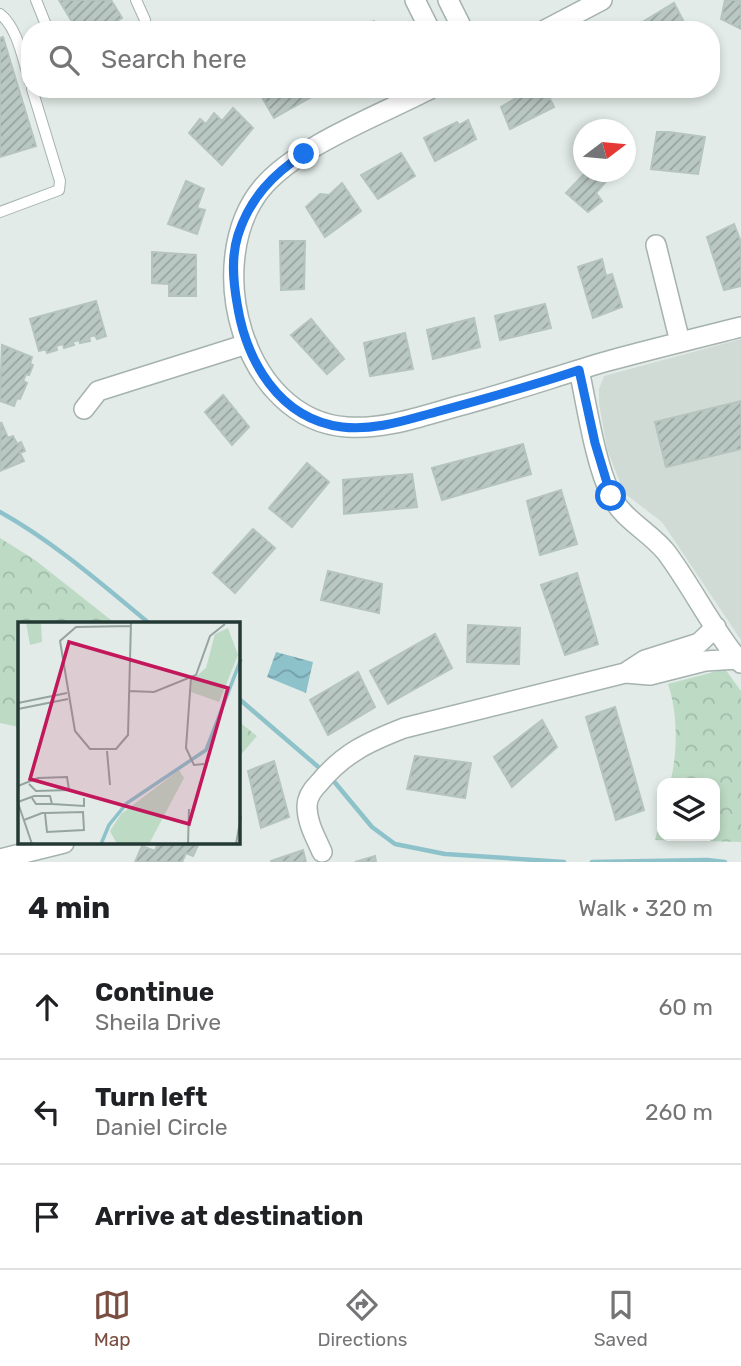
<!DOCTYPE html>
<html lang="en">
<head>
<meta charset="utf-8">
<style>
	body { margin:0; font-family:Rubik,sans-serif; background:#f6f6f6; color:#202124 }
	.controls { position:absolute; right:21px; bottom:21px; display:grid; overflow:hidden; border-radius:14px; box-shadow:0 4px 10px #0003 }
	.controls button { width:63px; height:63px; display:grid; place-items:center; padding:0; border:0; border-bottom:2px solid #e0e0e0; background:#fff; color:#202124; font:35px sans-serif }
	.compass { position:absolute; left:573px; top:119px; width:63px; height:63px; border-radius:50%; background:#fff; box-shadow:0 4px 10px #0003; rotate:74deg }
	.stop { position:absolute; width:21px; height:21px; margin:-16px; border:5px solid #1a73e8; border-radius:50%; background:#fff }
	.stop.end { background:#1a73e8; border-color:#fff; box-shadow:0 2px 7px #0008 }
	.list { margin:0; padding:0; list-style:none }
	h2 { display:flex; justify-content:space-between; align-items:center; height:91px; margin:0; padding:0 28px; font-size:30px }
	h2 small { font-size:23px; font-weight:400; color:#757577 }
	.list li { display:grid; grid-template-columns:46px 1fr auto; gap:21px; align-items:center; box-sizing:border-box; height:105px; padding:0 28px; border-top:2px solid #e0e0e0 }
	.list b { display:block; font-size:26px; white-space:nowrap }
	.list p { margin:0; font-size:23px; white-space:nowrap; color:#757577 }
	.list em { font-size:23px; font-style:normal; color:#757577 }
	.icon { flex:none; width:38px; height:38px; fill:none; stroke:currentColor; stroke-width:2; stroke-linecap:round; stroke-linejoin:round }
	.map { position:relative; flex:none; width:741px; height:862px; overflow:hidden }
	.search { position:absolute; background:#fff; box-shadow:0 4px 10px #0003; left:21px; right:21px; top:21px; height:77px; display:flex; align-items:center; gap:18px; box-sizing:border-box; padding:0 24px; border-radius:28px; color:#757577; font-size:26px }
	.sheet { height:406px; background:#fff }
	nav { display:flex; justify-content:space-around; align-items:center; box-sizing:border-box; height:98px; border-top:2px solid #e0e0e0; background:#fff; font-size:19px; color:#757577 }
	nav a { display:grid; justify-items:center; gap:4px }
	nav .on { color:#794e41 }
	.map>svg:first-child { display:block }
	.built { fill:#d0dbd6 }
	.forest { fill:url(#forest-crowns) }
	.water { fill:url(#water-waves) }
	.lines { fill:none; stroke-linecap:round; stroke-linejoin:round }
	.stream { stroke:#8ec2cb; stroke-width:4.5 }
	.building { fill:url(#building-hatch); stroke:#b5c4be; stroke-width:2 }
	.service-casing { stroke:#a5b2ae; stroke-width:12 }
	.minor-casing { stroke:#a5b2ae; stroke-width:22 }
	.service { stroke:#fff; stroke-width:10 }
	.minor { stroke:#fff; stroke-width:19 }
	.route { stroke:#1a73e8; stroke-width:9 }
	.inset-river { fill:none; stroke:#8ec2cb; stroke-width:3.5 }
	.inset-road { fill:none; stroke:#96a49f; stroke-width:2 }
	.view { fill:#c2185b; fill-opacity:0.15; stroke:#c2185b; stroke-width:3.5 }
	.inset-edge { fill:none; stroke:#233a34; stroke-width:3.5 }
</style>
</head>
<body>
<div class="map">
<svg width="741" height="862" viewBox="0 0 741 862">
	<defs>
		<pattern id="forest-crowns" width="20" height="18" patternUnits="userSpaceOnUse" patternTransform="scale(1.75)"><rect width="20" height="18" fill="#bddac5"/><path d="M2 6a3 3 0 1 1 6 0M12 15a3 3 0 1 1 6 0" fill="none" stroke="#a2bcaa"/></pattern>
		<pattern id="water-waves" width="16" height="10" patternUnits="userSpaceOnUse" patternTransform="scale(1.75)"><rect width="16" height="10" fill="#8ec2cb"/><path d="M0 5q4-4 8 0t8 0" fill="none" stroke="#749fa6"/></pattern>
		<pattern id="building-hatch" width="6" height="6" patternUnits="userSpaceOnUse" patternTransform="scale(1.75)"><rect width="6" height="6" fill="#bac8c3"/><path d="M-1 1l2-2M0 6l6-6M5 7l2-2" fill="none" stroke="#97a39f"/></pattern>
	</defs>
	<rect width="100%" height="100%" fill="#e2ebe7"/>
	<path class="built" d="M741,339V640L662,522L624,493L607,449L599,403V389L604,376Z"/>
	<path class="forest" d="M0,538L35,560L116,624H19V727L0,723Z
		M725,669L741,691V842L655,840L662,813V836H715V783H670C678,753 678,713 668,684Z
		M238,721L257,736L238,758Z"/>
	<path class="water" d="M276,652L313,662L306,693L267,677Z"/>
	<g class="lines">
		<path class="stream" d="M0,512C54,542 103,585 150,624
			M238,698L323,771
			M332,779L372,827L395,844L445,854L564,862
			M592,862L707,860L725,862"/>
	</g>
	<path class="building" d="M59,0H111L122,18L102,30H77Z
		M725,0H741V29L721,19Z
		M674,3L688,30H632L631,29Z
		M374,21L378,30H353Z
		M3,37L36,146L0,157V38Z
		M170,89H185L186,91L174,97Z
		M264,89H324V90L274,118L259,92Z
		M531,89H545L554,107L510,129L501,107Z
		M233,108L253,128L222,165L189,133L200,119L206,124L214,113L222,121Z
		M468,120L476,139L435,161L424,138L457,122L459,125Z
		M657,132H669L705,137L698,174L651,169Z
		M401,153L415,176L378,199L361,175Z
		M586,172H612L613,173L596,193L602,201L588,212L566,193Z
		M186,181L204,189L197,208L205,210L197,234L168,224Z
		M342,183L361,211L325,237L306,207L320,194L329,195Z
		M734,224L741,242V286L724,290L707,237Z
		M280,241H305L304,289L281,290Z
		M152,252L196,255V296H169V284L152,283Z
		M602,259L606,276L612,274L622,307L593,318L578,267Z
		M96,301L106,336L97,339L95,335L89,337L90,341L80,343L79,340L72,342L74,345L64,348L63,344L56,346L57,350L47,353L46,349L39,351L30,319Z
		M545,304L551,328L500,340L495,316Z
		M474,318L480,347L433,359L427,330Z
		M311,319L344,359L327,374L291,335Z
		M405,333L413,369L370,376L364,343Z
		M2,345L32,357L30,364L33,365L29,375L26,374L23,381L27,383L20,399L17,398L14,406L0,401Z
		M223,395L249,427L232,445L205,412Z
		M741,401V449L666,467L655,422Z
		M1,422L8,438L13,436L17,444L21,442L25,451L20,453L24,461L0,471Z
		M523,444L531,474L442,500L432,468Z
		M307,463L329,482L292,527L269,508Z
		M412,474L417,507L344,514L343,480Z
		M561,490L577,544L540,555L527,501Z
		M253,529L275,548L235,593L213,573Z
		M328,571L382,584L379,613L321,600Z
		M577,573L598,644L565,655L541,585Z
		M468,625L520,628L519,664L467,662Z
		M435,634L452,668L388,704L370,671Z
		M358,672L375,707L328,735L310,700Z
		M615,707L644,810L616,820L586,717Z
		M542,720L557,747L512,787L494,757Z
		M415,756L471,763L465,798L407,789Z
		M274,761L289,817L261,828L248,771Z
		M158,843L166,845L167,843H199L193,856L186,853L182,862H135L142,846L155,851Z
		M303,850L306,862H271V861Z
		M375,856L376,862H355Z"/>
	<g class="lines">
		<defs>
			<path id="service" d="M36,0L48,30
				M136,0L145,20L146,30
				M0,14C18,28 23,61 30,82
				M0,212L59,190L60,181L32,89"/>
			<path id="minor" d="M415,0L430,30
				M448,0L463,30
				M545,30L602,0
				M430,89C380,115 297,146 262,188C201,262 243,420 347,427C387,430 427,414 466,404C514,391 560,375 608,361C652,349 697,338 741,327
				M656,245L680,342
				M579,370C587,406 595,463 611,495C622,519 650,532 666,552C693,588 712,629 741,663
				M84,409L98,391L247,344
				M625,673L645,660L699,643L716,627
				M322,852C316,838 307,823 307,806C307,798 313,789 319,783C344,753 368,742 404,728L625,673L650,675L705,661L738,659
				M0,859L64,843"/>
		</defs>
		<use href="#service" class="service-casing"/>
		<use href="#minor" class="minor-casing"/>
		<use href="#service" class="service"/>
		<use href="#minor" class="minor"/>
	</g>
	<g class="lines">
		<path class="route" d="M304,154C273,174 250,198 238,235C231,257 233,280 237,303C246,361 279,419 342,427C374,431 406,420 436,412C484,399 532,386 579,370L595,443L611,496"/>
	</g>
	<g transform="translate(18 622)">
		<rect width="222" height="222" fill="#e2ebe7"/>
		<path d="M8,0H23L24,20L12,23ZM210,6L220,33L201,80L173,70L174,58L188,46L197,12ZM161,148L166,156L131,222H99L92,209L103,192Z" fill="#bddac5"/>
		<path class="inset-river" d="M83,222L91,203L109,181L188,128L223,37"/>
		<path class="inset-road" d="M113,4L58,5L42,19L57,109L72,127H98L110,113L113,0M173,56L168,126L176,143L186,142M111,69L136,70L178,53L192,14L207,2M0,81L49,71M0,87L50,77M89,129L92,163M0,164L20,156L49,155L51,168L18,169L11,162M0,180L16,174H32L34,182H18L14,176M0,181L14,222M34,182L66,184V176M6,198L24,191H28L65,190L66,208L29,210L27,191M170,222L171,187M218,222L223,194"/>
		<path class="view" d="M51,20L210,66L171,202L12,157Z"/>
		<rect width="222" height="222" class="inset-edge"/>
	</g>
</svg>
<div class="controls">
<button><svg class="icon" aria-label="layers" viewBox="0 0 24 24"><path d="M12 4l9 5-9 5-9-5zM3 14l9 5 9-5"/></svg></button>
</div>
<svg class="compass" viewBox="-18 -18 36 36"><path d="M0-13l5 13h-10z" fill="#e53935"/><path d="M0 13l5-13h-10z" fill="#757577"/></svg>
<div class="stop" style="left:611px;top:496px"></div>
<div class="stop end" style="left:304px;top:154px"></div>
<div class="search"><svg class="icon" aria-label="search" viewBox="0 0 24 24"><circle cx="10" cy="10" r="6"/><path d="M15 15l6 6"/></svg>Search here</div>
</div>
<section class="sheet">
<h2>4 min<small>Walk · 320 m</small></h2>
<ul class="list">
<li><svg class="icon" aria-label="ahead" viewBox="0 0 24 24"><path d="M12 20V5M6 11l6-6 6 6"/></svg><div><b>Continue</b><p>Sheila Drive</p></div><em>60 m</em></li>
<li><svg class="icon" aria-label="left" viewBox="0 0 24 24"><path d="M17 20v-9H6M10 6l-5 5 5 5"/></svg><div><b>Turn left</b><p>Daniel Circle</p></div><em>260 m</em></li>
<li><svg class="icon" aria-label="arrive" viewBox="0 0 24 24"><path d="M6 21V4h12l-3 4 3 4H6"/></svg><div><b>Arrive at destination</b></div></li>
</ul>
</section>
<nav>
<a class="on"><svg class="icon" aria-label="map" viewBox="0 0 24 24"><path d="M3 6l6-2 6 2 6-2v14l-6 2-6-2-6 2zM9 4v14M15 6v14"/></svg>Map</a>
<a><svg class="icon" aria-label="directions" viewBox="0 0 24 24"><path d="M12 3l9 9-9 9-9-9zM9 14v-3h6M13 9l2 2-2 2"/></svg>Directions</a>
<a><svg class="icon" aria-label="saved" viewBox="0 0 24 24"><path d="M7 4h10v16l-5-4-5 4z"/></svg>Saved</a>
</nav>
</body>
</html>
